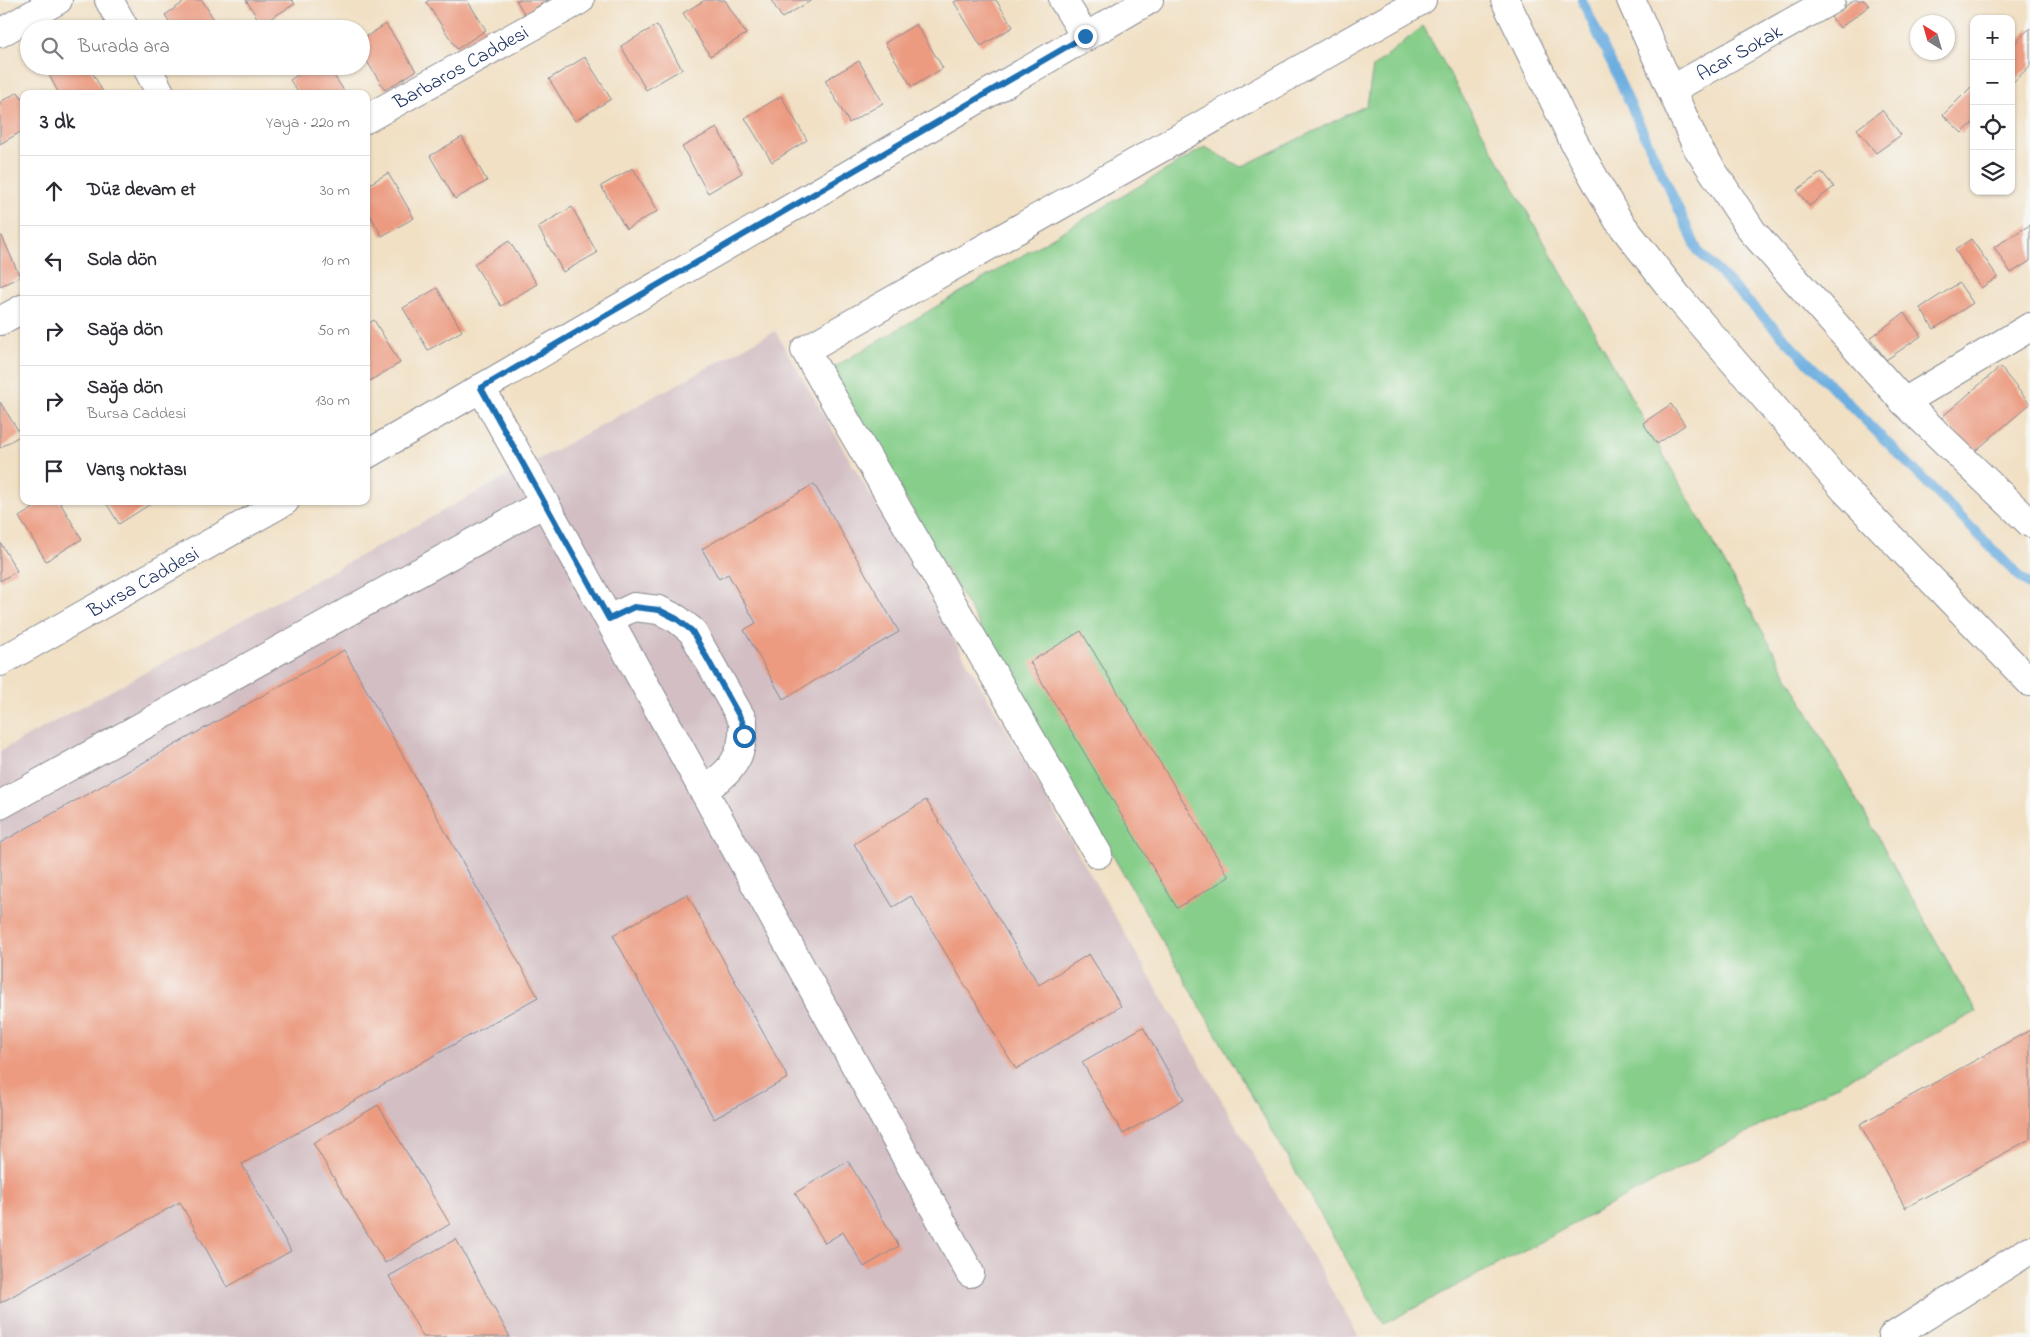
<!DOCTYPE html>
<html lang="tr">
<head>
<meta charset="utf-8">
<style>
	body { margin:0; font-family:"Indie Flower",sans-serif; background:#f2f2f3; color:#2b2b33 }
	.controls { position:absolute; right:15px; top:15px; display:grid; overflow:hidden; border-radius:10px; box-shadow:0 1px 4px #0004 }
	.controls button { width:45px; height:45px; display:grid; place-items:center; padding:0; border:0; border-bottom:1px solid #e1e1e2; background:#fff; color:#2b2b33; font:25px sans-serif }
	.compass { position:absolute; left:1910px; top:15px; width:45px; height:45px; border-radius:50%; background:#fff; box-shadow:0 1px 4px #0004; rotate:323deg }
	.stop { position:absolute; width:15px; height:15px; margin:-11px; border:4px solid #1f6fb2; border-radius:50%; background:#fff }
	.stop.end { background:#1f6fb2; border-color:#fff; box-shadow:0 1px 5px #0008 }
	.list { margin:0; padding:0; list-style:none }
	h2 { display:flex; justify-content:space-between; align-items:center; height:65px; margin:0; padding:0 20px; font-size:21px }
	h2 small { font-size:16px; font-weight:400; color:#7c7c81 }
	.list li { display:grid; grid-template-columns:32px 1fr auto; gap:15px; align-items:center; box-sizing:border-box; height:70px; padding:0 20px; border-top:1px solid #e1e1e2 }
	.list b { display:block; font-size:19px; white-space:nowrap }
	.list p { margin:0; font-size:16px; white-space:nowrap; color:#7c7c81 }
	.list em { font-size:16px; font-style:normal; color:#7c7c81 }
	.icon { flex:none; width:28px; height:28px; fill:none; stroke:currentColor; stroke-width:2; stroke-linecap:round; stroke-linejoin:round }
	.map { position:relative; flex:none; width:2030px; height:1337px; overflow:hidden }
	.search { position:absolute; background:#fff; box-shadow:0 1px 4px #0004; left:20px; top:20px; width:350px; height:55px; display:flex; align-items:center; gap:12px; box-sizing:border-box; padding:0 18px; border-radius:28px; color:#7c7c81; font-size:19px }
	.panel { position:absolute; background:#fff; box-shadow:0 1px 4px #0004; left:20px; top:90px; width:350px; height:415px; border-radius:10px }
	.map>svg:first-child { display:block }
	.industrial { fill:#d2bec3 }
	.green { fill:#86ce8a; stroke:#507e74 }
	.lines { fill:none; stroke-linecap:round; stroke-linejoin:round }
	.stream { stroke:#6caee0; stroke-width:10 }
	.building { fill:#ec9b81 }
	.minor-casing { stroke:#868891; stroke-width:30 }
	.major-casing { stroke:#868891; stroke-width:30 }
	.minor { stroke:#fff; stroke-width:28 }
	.major { stroke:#fff; stroke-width:28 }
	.route { stroke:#1f6fb2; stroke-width:6 }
	.labels { text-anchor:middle; stroke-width:4.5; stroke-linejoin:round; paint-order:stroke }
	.street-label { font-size:20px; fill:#1b2f5e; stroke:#f6f6f2 }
</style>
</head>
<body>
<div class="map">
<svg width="2030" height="1337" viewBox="0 0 2030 1337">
	<rect width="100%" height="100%" fill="#f6f6f2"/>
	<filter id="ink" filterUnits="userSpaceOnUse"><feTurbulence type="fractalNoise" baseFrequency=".02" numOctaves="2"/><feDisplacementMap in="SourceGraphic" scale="10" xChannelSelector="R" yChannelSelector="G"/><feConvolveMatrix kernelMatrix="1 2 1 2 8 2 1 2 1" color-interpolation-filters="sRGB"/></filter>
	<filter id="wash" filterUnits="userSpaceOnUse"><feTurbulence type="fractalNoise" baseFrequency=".0096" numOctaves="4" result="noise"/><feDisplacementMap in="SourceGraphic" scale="20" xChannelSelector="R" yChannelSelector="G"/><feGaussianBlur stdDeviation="1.12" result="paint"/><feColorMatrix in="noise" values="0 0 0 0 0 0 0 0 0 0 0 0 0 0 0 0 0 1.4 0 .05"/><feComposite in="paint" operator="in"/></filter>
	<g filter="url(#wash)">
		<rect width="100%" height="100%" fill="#f1e0c4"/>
		<path class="industrial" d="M775,331L1359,1337H0V751Z"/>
		<path class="green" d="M1423,26L1976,1012L1384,1324L831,369L1205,147L1241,167L1367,105L1373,67Z"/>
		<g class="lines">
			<path class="stream" d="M1582,0L1698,251L2019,576
				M2016,573L2030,586"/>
		</g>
		<g id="blocks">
			<path class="building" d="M187,0H202L220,29H174L165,15Z
				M246,0H292L295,4L261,24Z
				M429,0H467L486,30L457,49L426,2Z
				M516,0H548L525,15Z
				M705,0H725L746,34L710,56L683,13Z
				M771,0H812L782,18Z
				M958,0H996L1013,27L981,46L954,2Z
				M1854,0H1864L1869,6L1840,28L1831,17Z
				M386,24L416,71L385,90L361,52V40Z
				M916,24L943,68L912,87L885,43Z
				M657,25L682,69L646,90L621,46Z
				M2030,28V66L2011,84V47Z
				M585,57L611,99L575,121L549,79Z
				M859,61L883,103L849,123L825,80Z
				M60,66H89L104,94H59L48,73Z
				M311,66H328L346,94H299L290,80Z
				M1974,84V122L1962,133L1943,115Z
				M18,92L24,101V130L0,144V102Z
				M781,96L807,140L772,162L745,118Z
				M1882,110L1901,135L1876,153L1857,129Z
				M717,128L742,173L708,193L682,147Z
				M462,137L487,181L455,199L430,156Z
				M633,168L658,211L626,229L601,186Z
				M1822,172L1834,187L1809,206L1797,190Z
				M388,173L414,218L382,236L366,208V186Z
				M572,207L597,253L563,272L538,227Z
				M2030,225V261L2011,273L1994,247Z
				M2,236L20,277L0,286V237Z
				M1971,239L1998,277L1981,288L1955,250Z
				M509,241L537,284L501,306L474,264Z
				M1959,283L1973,303L1934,329L1920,308Z
				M437,288L462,331L428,350L403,308Z
				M1904,313L1921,336L1886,360L1870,338Z
				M374,320L400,363L366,383V325Z
				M2000,367L2030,404L1973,453L1942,417Z
				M0,402L21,435L0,448Z
				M1671,404L1685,425L1657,444L1643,423Z
				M814,484L899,632L783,699L744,630L756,623L728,574L719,579L702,549Z
				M45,501H59L82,539L46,561L19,517Z
				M105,501H155L119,524Z
				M0,542L17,571L0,581Z
				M1081,631L1229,877L1177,908L1030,662Z
				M344,650L538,997L242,1164L291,1251L227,1287L180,1202L0,1303V843Z
				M926,800L1039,985L1089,954L1121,1006L1016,1069L911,896L893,907L854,844Z
				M687,894L788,1078L714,1119L613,935Z
				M1143,1027L1184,1099L1123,1134L1082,1062Z
				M2030,1030V1139L1905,1208L1860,1124Z
				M378,1105L450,1224L385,1263L313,1143Z
				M848,1161L899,1246L864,1267L843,1232L825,1243L795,1193Z
				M456,1239L510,1337H423L389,1276Z"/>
		</g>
	</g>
	<g filter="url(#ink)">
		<use href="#blocks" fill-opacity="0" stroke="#868891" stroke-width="1"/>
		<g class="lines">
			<defs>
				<g id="minor">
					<path d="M109,0L125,29"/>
					<path d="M1063,0L1085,36"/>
					<path d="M1505,0L1575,144L1618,220L1678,297L1845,490L2030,682"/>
					<path d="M1631,0L1697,147L1752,231L1904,402L2030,523"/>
					<path d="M0,33L58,0"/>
					<path d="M146,66L161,94"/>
					<path id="s1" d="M1671,90L1831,0"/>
					<path id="s2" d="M366,119L580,0"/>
					<path d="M0,321L24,308"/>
					<path d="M481,388L970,1273"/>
					<path d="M1904,402L2030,327"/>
					<path d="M609,619L634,607L659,610L677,619L692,631L743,721C745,753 732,775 702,789"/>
					<path d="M0,805L544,503"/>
					<path d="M1098,854L805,350L1422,0"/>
					<path d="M1892,1337L2030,1250"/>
				</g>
				<g id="major">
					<path d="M366,455L1149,0"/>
					<path id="s3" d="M0,662L285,501"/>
				</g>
			</defs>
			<use href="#minor" class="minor-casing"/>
			<use href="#major" class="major-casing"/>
			<use href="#minor" class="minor"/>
			<use href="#major" class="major"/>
		</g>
	</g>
	<g class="lines" filter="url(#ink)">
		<path class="route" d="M744,736L742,721L692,631L677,619L659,610L634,607L609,619L481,388L1085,36"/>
	</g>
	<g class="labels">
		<g class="street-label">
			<text dy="7" stroke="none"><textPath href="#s1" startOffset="78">Acar Sokak</textPath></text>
			<text dy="7" stroke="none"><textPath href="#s2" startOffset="108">Barbaros Caddesi</textPath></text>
			<text dy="7" stroke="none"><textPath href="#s3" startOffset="164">Bursa Caddesi</textPath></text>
		</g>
	</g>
</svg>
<div class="controls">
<button>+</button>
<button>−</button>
<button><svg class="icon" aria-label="locate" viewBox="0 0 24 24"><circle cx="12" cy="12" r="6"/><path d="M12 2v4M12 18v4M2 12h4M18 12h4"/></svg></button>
<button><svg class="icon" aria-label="layers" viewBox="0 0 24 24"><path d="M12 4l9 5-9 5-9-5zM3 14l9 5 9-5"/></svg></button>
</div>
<svg class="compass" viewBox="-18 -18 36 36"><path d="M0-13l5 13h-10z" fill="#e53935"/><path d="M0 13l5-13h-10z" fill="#7c7c81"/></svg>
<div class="stop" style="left:744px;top:736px"></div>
<div class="stop end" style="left:1085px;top:36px"></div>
<div class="search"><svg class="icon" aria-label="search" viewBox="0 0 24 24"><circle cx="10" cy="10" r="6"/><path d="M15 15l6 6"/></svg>Burada ara</div>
<section class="panel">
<h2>3 dk<small>Yaya · 220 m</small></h2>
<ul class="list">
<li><svg class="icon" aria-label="ahead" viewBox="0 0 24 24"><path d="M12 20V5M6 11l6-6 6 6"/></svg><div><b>Düz devam et</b></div><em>30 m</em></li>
<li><svg class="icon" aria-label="left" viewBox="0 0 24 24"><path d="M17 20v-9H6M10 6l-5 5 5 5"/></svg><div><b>Sola dön</b></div><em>10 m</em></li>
<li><svg class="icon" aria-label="right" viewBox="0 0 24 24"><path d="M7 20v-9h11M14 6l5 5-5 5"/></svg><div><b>Sağa dön</b></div><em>50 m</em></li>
<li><svg class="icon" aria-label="right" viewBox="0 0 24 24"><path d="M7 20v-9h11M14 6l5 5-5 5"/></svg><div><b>Sağa dön</b><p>Bursa Caddesi</p></div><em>130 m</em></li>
<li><svg class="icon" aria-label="arrive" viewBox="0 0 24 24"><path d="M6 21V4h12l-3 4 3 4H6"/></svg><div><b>Varış noktası</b></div></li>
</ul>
</section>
</div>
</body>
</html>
